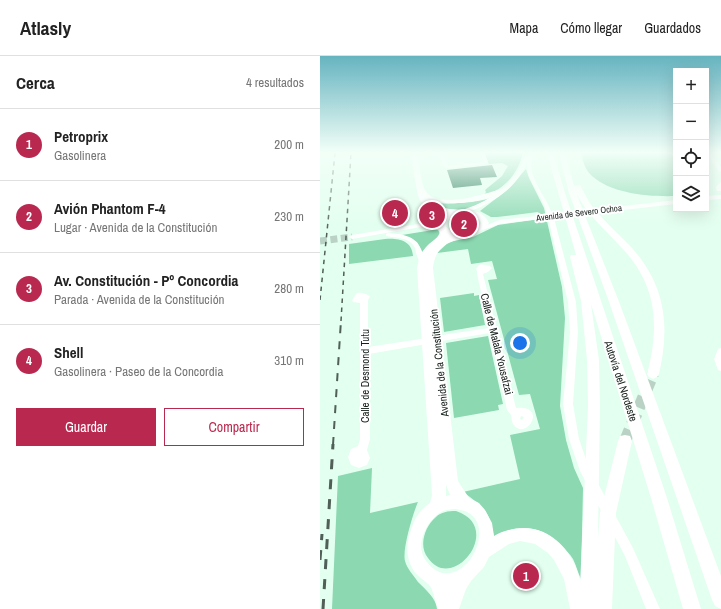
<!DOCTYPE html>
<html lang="es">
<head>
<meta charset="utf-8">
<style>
	body { margin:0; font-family:"Archivo Narrow",sans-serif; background:#f6f6f6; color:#222 }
	.controls { position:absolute; right:12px; top:12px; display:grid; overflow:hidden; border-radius:0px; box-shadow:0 4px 16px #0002 }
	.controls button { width:36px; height:36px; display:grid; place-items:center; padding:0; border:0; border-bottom:1px solid #e0e0e0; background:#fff; color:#222; font:20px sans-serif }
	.you { position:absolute; left:200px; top:287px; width:14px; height:14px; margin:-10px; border:3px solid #fff; border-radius:50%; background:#1a73e8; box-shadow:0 0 0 6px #1a73e833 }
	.badge { display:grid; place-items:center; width:26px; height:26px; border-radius:50%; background:#b9284e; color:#fff; font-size:13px; font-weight:700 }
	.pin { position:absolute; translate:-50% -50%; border:2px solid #fff; box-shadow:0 1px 4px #0006 }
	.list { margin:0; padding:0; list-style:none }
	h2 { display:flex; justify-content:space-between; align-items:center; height:52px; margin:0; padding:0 16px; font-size:17px }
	h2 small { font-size:13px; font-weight:400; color:#767676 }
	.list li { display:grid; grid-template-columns:26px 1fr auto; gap:12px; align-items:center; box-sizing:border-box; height:72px; padding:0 16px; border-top:1px solid #e0e0e0 }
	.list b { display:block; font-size:15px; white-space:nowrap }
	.list p { margin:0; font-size:13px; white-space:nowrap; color:#767676 }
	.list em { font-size:13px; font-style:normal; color:#767676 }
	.actions { display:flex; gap:8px; padding:12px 16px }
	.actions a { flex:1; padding:9px 0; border:1px solid #b9284e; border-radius:0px; text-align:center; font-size:14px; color:#b9284e }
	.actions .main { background:#b9284e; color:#fff }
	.icon { flex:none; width:22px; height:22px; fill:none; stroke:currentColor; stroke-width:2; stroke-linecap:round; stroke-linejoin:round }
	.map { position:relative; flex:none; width:401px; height:553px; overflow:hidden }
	header { display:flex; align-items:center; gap:24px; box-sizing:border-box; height:56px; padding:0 20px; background:#fff; border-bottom:1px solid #e0e0e0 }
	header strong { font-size:19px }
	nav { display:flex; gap:22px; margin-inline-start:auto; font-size:14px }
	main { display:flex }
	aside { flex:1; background:#fff }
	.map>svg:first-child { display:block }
	.green { fill:#8bd8b1 }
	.building { fill:#18714e }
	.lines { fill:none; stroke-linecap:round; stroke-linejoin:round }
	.minor-tunnel { stroke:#b9d2c5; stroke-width:7; stroke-dasharray:7 3.5; stroke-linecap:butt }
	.highway-tunnel { stroke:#b9d2c5; stroke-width:12; stroke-dasharray:12 6; stroke-linecap:butt }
	.minor { fill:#fff; fill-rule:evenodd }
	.major { fill:#fff; fill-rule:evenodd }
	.highway { fill:#fff; fill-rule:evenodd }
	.rail-far2 { stroke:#505f57; stroke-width:1.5; stroke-dasharray:4.5 4.5; stroke-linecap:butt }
	.rail-far1 { stroke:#505f57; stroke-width:2; stroke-dasharray:8 8; stroke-linecap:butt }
	.rail { stroke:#505f57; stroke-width:3; stroke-dasharray:10 10; stroke-linecap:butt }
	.labels { text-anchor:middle; stroke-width:4; stroke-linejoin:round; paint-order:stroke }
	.far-street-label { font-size:9px; fill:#16201b; stroke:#fff }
	.street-label { font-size:11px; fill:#16201b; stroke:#fff }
</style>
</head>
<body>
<header>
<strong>Atlasly</strong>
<nav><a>Mapa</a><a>Cómo llegar</a><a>Guardados</a></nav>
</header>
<main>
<aside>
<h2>Cerca<small>4 resultados</small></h2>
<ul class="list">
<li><span class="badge">1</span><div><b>Petroprix</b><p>Gasolinera</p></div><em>200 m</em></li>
<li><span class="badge">2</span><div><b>Avión Phantom F-4</b><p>Lugar · Avenida de la Constitución</p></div><em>230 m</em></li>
<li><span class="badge">3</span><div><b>Av. Constitución - Pº Concordia</b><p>Parada · Avenida de la Constitución</p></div><em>280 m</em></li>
<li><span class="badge">4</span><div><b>Shell</b><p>Gasolinera · Paseo de la Concordia</p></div><em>310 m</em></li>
</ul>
<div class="actions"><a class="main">Guardar</a><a>Compartir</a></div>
</aside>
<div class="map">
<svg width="401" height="553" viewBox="0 0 401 553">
	<rect width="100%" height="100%" fill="#e2ffef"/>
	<path class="green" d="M164,97H203C198,117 185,134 164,139L166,136L165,134L182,120L188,110L182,107L169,108Z
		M261,97H349L356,103V140C330,141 292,138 272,120C265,114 263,105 261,97Z
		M206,113L209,122L224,152L242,231L245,262L240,350L246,384L254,412L263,432L261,523C258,517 256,509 253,503C250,498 245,493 241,489C220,469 199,467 174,481C169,454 165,452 143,436L200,423L190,379L220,373L210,338L199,339L168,224L177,223L172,205L151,208L148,193L117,197L129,186L153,181L178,169L220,163L218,156L177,161H171L160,155L187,134Z
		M169,142C148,157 130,158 108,144C127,152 149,145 169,142Z
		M113,174H118L121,179L102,196L97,186L82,179Z
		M65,183C78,182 92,184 93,200L29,208V188Z
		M154,237V240L159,239L165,269L124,276L120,242Z
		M168,280L183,348L178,349L179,354L134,362L126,287Z
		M52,412L50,457L98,446C93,457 82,494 85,505C87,513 94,520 98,526C106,534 116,542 117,553H12L18,420Z
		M136,455C185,471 133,538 108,502C98,490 105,470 116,461C121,456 128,455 136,455Z"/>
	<path class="building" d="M172,109L177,121L160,122L162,129L133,132L127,114Z"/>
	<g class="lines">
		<path class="minor-tunnel" d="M0,185L32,181"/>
		<path class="highway-tunnel" d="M305,385L333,318"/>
		<path class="minor" d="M119,97H123L127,109L129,110L164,106L160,97H164L168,106L165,108L129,112L123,110Z
			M209,97H213C213,101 211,106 211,110C213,128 227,142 232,158L356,144V148L234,162L256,246L258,276L253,348L259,383L268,409L313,492L340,553H326L305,500L260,415L249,383L243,348L250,276L248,246L228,162L180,168L163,174L160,172L179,164L227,159C226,155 225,150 223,147C217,133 205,121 207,105C198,133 169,150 142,158L139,156C145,152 153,151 160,147C181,137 197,122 205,100L208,99Z
			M386,97H391L401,111V115H399Z
			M401,126V135H397L396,131Z
			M401,139V143L386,144V140Z
			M122,164L124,165V167L32,183L29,181L32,179Z
			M68,177C81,178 95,179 101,193C103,197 103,201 105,205L104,206L102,207L99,205C97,201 96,197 95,192C90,181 76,182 66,180V178Z
			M161,208L170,210L172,212L168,216L163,218L196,352C229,348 206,387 193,368C191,365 192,362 191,359C190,357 188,356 187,354L170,277L116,286L113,285L112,283L113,281L116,280L169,272L157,218V215L156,213L159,209ZM201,360L204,361L202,364L200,363Z
			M37,237C41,236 48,238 50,241L48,244V291L107,282L110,283L111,285L110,287L107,288L49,298L50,383L47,394L50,402L47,409L39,412L31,409L28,401L31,393L38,390L40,383V247L33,246L32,244Z
			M401,292V315L398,314L394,303L398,293Z"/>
		<path class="major" d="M91,97H97C99,106 101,127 105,134C116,155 166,137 182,133L185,135C169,147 126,151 108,143C112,146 116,150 121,151C137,157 161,148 169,167C152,191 117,174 113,212L138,425L149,442L159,447L165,454L172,467L174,480C207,462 239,475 255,509C261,523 263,538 266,553H250L244,523L234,504L228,497L215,488L200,485L189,488L169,501L164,511L151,525L146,533L139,553H118C115,546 114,536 110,530C106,525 98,521 94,515C85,502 86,485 92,471C95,461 101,453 110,447L112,439L97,213C98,204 101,196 108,189C113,184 119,182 120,175L118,172V166L128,157C119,155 106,152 100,144C96,137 93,107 91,97ZM141,158C149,158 158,159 161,167C153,179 136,181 126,171L127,165L133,160ZM126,429L130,439L126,440ZM135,453C139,454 143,454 147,456C181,473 137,546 106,505C94,489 107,463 123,455C126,454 131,453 135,453Z"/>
		<path class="highway" d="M227,97H233L245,137L347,442L381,553H363L331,442L271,248L279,304L280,350L278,483L280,457L298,385L300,380L305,379L310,380L312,385L296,457L292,553H259L268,350L267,304L261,245L250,201L251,199H256Z
			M239,97H245L254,130L260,129C265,138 269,147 276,155C287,168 301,180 312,192C346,230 350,271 339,318L337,321L333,323L329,321L327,318C340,269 337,228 300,190C285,174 268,159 257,139L298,243L401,520V553L395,550L392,544L288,243L249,137Z"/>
		<path class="rail-far2" d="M0,244L15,97
			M21,265L31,97"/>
		<path class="rail-far1" d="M13,389L21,264"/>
		<path class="rail" d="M0,504L2,478
			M3,553L13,388"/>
	</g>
	<linearGradient id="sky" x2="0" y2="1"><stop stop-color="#66b4c0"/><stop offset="0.55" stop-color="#f2fff8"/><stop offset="1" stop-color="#f2fff8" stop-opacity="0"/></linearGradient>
	<rect width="401" height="175" fill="url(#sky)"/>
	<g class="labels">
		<g class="far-street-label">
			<text transform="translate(259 157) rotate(-7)" y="3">Avenida de Severo Ochoa</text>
		</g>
		<g class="street-label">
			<text transform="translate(177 288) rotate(76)" y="4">Calle de Malala Yousafzai</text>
			<text transform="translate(119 307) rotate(-96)" y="4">Avenida de la Constitución</text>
			<text transform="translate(45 320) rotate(-90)" y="4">Calle de Desmond Tutu</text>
			<text transform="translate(301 325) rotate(72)" y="4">Autovía del Nordeste</text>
		</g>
	</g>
</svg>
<div class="controls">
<button>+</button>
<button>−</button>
<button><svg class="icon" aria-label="locate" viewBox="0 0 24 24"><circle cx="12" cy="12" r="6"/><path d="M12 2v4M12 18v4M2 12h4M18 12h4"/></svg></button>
<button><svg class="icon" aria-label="layers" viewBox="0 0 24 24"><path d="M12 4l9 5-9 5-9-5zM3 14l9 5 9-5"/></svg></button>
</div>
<div class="you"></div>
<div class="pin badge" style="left:206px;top:520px">1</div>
<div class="pin badge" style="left:144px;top:168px">2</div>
<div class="pin badge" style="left:112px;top:159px">3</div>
<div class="pin badge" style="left:75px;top:157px">4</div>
</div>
</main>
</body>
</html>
